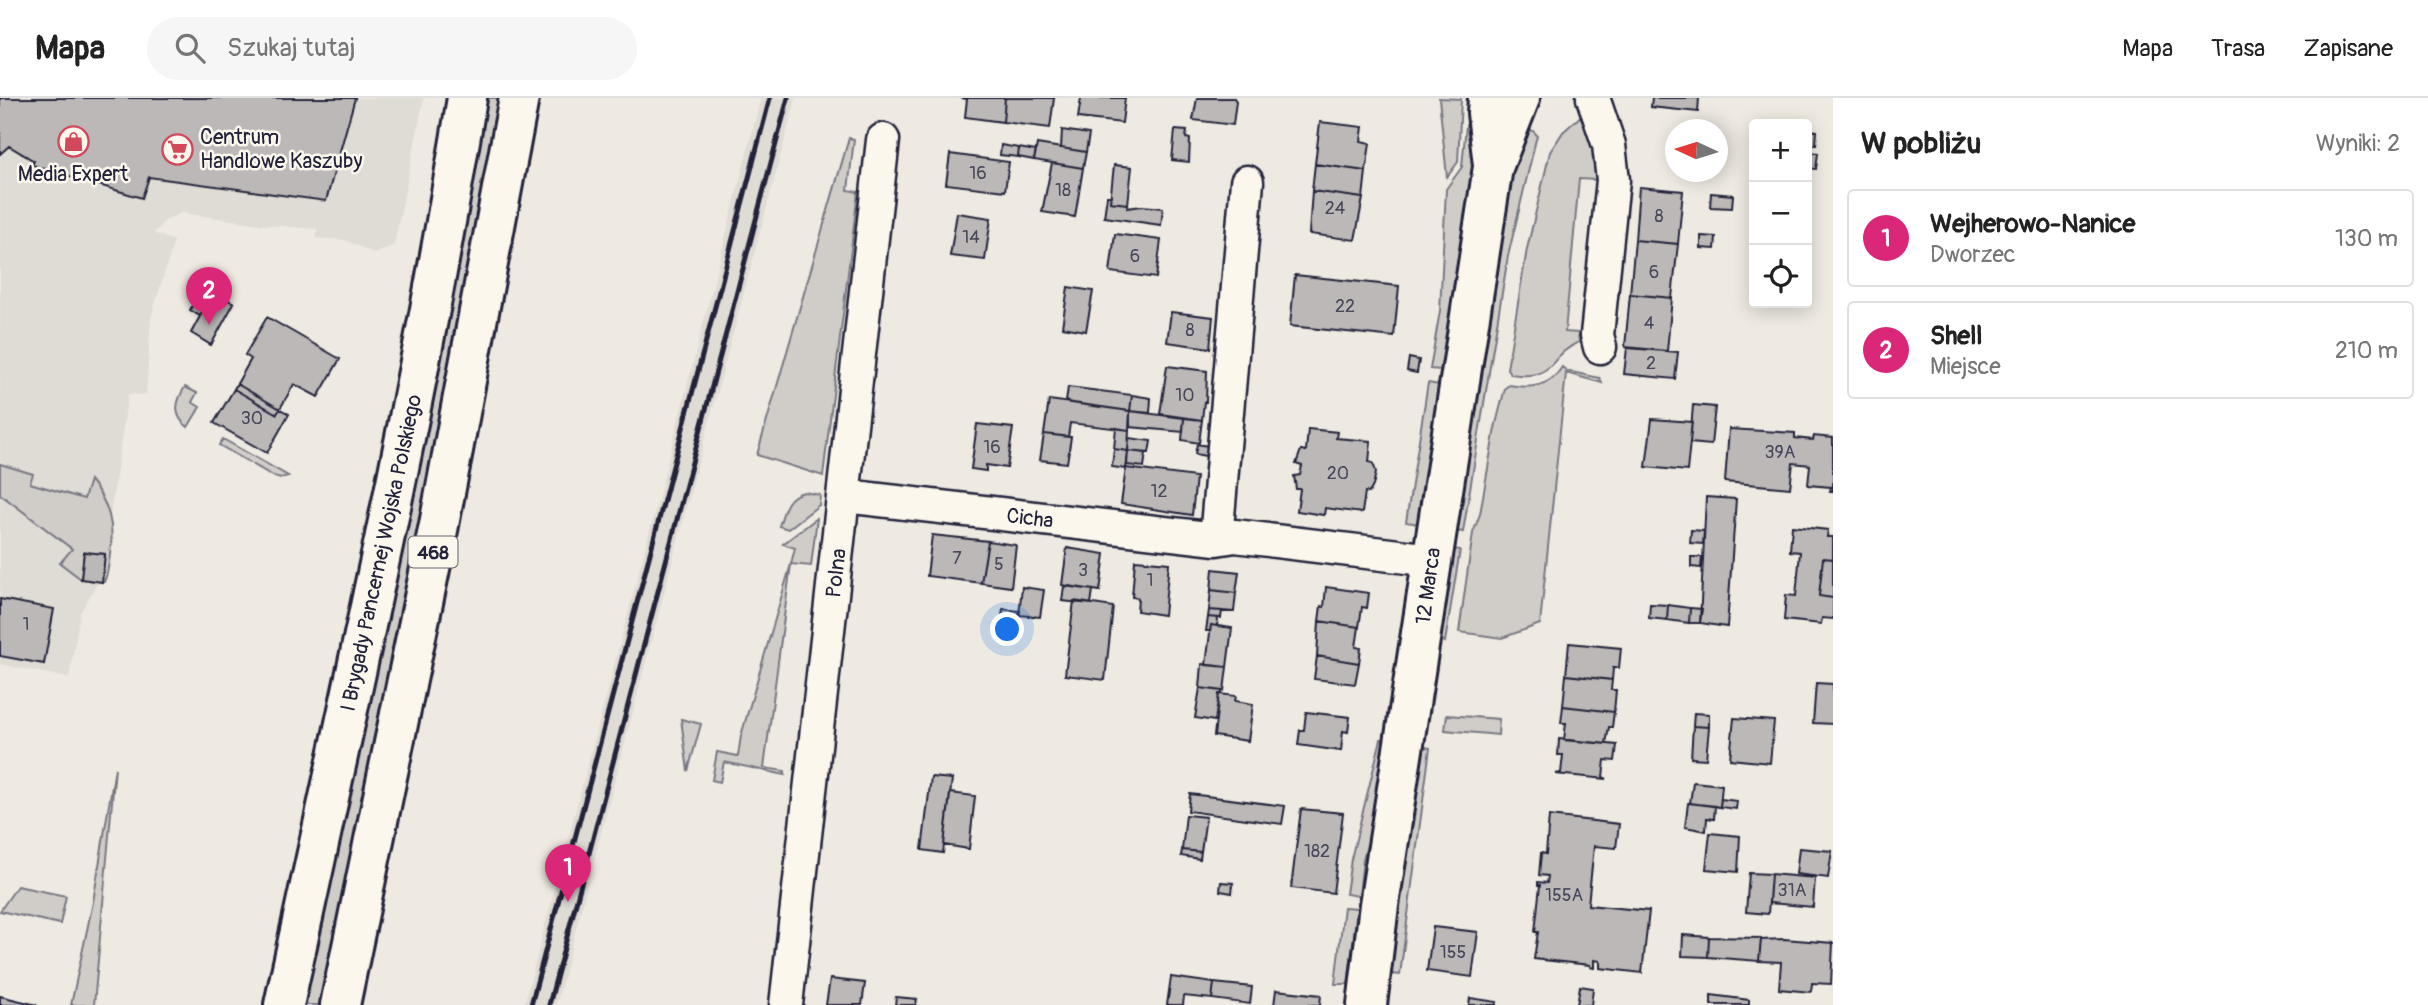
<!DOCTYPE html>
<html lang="pl">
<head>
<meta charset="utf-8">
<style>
	body { margin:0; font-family:Pangolin,sans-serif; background:#f6f6f6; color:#222 }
	.controls { position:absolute; right:21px; top:21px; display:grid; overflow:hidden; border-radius:7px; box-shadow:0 4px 18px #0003 }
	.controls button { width:63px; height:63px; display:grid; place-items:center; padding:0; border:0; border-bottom:2px solid #e0e0e0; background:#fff; color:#222; font:35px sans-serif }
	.compass { position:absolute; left:1665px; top:21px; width:63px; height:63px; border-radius:50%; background:#fff; box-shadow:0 4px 18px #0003; rotate:274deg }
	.you { position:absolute; left:1008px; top:532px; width:24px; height:24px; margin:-18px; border:5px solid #fff; border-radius:50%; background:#1a73e8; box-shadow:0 0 0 10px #1a73e833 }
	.badge { display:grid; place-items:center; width:46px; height:46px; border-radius:50%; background:#db2777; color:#fff; font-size:23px; font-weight:700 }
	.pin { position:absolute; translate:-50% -58px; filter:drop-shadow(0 2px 4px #0008) }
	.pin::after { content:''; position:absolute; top:37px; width:24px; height:21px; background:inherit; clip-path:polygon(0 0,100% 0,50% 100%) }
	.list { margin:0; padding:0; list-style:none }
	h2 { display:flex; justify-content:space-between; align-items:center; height:91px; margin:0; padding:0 28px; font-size:30px }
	h2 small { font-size:23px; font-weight:400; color:#767676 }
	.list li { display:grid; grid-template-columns:46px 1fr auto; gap:21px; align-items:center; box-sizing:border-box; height:98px; margin:0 14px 14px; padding:0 14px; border:2px solid #e0e0e0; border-radius:7px }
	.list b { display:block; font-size:26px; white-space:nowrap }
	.list p { margin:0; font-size:23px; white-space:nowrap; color:#767676 }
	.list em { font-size:23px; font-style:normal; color:#767676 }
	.icon { flex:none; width:38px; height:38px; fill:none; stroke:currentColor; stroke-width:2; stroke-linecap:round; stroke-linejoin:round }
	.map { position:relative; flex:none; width:1833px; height:907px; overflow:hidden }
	header { display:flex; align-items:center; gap:42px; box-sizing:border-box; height:98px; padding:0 35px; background:#fff; border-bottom:2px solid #e0e0e0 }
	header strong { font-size:33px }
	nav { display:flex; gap:38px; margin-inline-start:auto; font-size:24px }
	.search { width:490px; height:63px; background:#f6f6f6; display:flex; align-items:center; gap:18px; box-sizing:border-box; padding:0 24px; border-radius:38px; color:#767676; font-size:26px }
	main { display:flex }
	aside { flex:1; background:#fff }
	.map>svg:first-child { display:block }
	.built { fill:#dfdbd5 }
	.green { fill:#d0cdc9; stroke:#797882; stroke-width:2 }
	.building { fill:#bcb8b8; stroke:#22223b; stroke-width:2 }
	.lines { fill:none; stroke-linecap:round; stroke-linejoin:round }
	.minor-casing { stroke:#22223b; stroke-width:37 }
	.tertiary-casing { stroke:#22223b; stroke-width:44 }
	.primary-casing { stroke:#22223b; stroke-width:44 }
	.minor { stroke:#fbf7ec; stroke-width:32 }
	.tertiary { stroke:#fbf7ec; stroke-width:38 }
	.primary { stroke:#fbf7ec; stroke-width:38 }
	.rail { stroke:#22223b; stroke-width:5 }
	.labels { text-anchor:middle; stroke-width:5; stroke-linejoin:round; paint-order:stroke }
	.number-label { font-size:18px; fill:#48485a }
	.shield { fill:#fbf7ec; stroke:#636270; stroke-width:2 }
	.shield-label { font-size:19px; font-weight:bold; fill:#22223b }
	.poi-label { font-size:21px; fill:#22223b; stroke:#fbf7ec; text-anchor:start }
	.street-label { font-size:21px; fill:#22223b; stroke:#fbf7ec }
</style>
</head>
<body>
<header>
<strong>Mapa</strong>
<div class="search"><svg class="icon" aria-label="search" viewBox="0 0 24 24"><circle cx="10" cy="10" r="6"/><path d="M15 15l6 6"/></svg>Szukaj tutaj</div>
<nav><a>Mapa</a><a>Trasa</a><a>Zapisane</a></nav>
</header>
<main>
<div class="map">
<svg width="1833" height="907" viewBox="0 0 1833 907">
	<rect width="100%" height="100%" fill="#eeeae2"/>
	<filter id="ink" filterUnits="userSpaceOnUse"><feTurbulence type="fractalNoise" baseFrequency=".0143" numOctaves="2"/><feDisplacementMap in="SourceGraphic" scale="14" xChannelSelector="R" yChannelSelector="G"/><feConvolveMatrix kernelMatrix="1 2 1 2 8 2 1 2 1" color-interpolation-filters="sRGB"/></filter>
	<g filter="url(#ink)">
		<path class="built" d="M0,0H424L394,147L375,156L345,142L316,140L317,131L267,127L181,115L166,122L154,135L174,143L151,220L146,297L128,296L101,479L80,515L69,580L0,566Z
			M761,0H796L686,411L556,907H524L658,402Z"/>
		<path class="green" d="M482,0H504L473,168L322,907H299Z
			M1439,0L1461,1L1458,64L1447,79Z
			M1584,15L1596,58V82L1579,81L1565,234L1578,235L1579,244C1546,259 1557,283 1511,276L1507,271L1527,151L1550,54L1563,34Z
			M1471,23H1477L1473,90L1446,268L1441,272L1430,271L1440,213L1446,91L1462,69L1466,27Z
			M1523,30L1533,33L1537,37L1508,158L1463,434L1456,433L1510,83Z
			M849,40L854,41L848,92L858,94L823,378L757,357Z
			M1562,269L1567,273L1600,280L1602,285L1566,275L1540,526L1502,540L1459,534L1473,435L1480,416L1495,330L1505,290L1509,287C1531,291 1550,289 1562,269Z
			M1428,285L1439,287L1442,291L1420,426L1406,424Z
			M185,289L197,295L192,304L200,309L188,329C172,317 176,303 185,289Z
			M223,341L288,378L281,380L273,378L219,347Z
			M0,366L33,376L30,385L84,401L90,382C109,405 115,428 110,456C109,466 108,476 104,484H102L105,456L84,454L81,481L60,465L72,451L0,396Z
			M804,394L820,397L819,407L788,431L779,428C784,413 786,398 804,394Z
			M817,420L811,468L791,466L764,670L785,673V677L724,664L720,684L712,682L717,654L738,658L741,638L791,466L795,450L783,446Z
			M1453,451L1460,452L1445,544L1439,540Z
			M1447,617L1499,621L1498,637L1445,632Z
			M681,621L701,626L688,673Z
			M1381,641L1388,642L1374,723L1363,761L1359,798L1346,796L1351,761Z
			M1426,649L1430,650L1400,877L1392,876L1390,871L1397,809L1423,651Z
			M115,670L94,907H71L93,804Z
			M17,788L66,798L60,826L0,813Z
			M1344,809L1357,810L1348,886H1335Z"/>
		<path class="building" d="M0,0H355L326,103L149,79L142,100L32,67L34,63L9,48L0,56Z
			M1005,0H1054L1050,30L1003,24Z
			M1005,0L1003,24L965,19L967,1L961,0Z
			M1081,0H1125L1122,25L1078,20Z
			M1197,0H1234L1236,3L1233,27L1193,22Z
			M1652,0H1699L1698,14L1651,9Z
			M1320,24L1363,29L1361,43L1370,45L1366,73L1315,66Z
			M1062,32L1089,36L1086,54L1061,50Z
			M1175,32L1187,33L1186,40L1190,41L1189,64L1172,62Z
			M1807,32L1817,33L1816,47L1807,46Z
			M1037,46L1086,54L1083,70L1034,62Z
			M1001,47L1019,50L1018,59L1000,57Z
			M1019,50L1036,53L1034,62L1018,59Z
			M1807,54L1818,55L1816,71L1807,70Z
			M950,56L1009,64L1005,93L946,86Z
			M1052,65L1083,70L1075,119L1042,114Z
			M1315,66L1366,73L1363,100L1312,93Z
			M1114,67L1132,69L1128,106L1110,104Z
			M1639,89L1683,93L1678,146L1635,142Z
			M1312,93L1363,100L1355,142L1309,136Z
			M1711,95L1733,97L1732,110L1710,109Z
			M1107,98H1111L1110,104L1128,106L1127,110L1142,108L1163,110L1161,127L1104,119Z
			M957,115L991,120L985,162L950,158Z
			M1115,136L1161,142L1156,180L1110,174Z
			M1701,138L1716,139L1715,151L1701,150Z
			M1635,142L1678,146L1672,200L1630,196Z
			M1295,177L1399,188L1394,239L1290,228Z
			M203,189L213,195L200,218L190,212Z
			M1068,189L1093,193L1086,233L1062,229Z
			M213,194L234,205L211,247L191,235Z
			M1630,196L1672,200L1667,253L1625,249Z
			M1171,214L1213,219L1210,250L1167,244Z
			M267,219L340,261L318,299L294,286L277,316L234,291L251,261L245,257Z
			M1627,250L1678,254L1675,281L1624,276Z
			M1409,260L1419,262L1417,275L1407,273Z
			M1167,268L1207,273L1206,304H1204L1202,322L1160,316Z
			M237,286L289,316L267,355L214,325Z
			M1068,289L1132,297L1130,313L1066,304Z
			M1132,297L1151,300L1150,315L1130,313Z
			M1049,302L1130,313L1129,332L1070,325L1068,339L1044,336Z
			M1693,307L1715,309L1711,347L1690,345Z
			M1130,313L1184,320L1183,334L1130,329Z
			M1184,320L1202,322L1199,345L1182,342Z
			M1652,321L1692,324L1687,373L1646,369Z
			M977,326L1013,330L1007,370L986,367V373L971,371Z
			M1116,330L1129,332L1128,353L1114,351Z
			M1308,331L1337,334L1336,340L1371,343L1369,364L1373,365L1376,374L1373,388L1369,395L1365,394L1362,415L1325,410L1324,417L1297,413L1300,391H1296L1294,378L1300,377L1302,368L1296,366L1301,352L1306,353Z
			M1729,331L1795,335V340L1813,342L1814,338L1833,340V393H1830L1831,389L1808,387L1810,367L1793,365L1790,390L1725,384Z
			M1044,336L1071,339L1067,365L1040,362Z
			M1129,340L1151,343L1149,355L1128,353Z
			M1197,346L1213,349L1211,359L1195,356Z
			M1114,351L1128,353L1126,371L1112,369Z
			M1128,353L1146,355L1144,369L1127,367Z
			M1126,370L1196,379L1192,417L1121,406Z
			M1706,399L1736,401L1727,529L1700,525Z
			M1792,428L1828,432L1827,439H1833V461L1823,460L1819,498L1833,500V521L1822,520L1821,526L1784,522L1786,497L1796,498L1800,454L1790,453Z
			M1691,432L1704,433L1703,446L1690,445Z
			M932,437L988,443L981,485L927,478Z
			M988,443L1016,447L1011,489L981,485Z
			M1067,450L1105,456L1100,493L1062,487Z
			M84,454L105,456L102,484L81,481Z
			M1691,459H1702L1701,470L1691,469Z
			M1823,460L1833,461V500L1819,498Z
			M1135,462L1169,465L1164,517L1137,513L1138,500L1132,499Z
			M1213,471L1239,474L1236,495L1211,492Z
			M1064,488L1093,492L1091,506L1062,503Z
			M1022,489L1044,492L1040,519L1019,517Z
			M1326,489L1369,495L1367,510L1362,509L1359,529L1319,523L1321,508L1324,509Z
			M1211,492L1236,495L1234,514L1209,512Z
			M0,501L54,511L44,566L0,558Z
			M1074,503L1113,509L1105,582L1065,577Z
			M1650,506L1668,507L1667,522L1649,520Z
			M1668,507L1690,510L1689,525L1667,522Z
			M1690,510L1702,511L1700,525H1689Z
			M1003,511L1020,513L1014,542L999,539Z
			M1209,512L1222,513L1221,520L1208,519Z
			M1208,519L1218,520L1217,528L1211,527L1210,533H1206Z
			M1319,523L1359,529L1356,549L1361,550L1359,565L1317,558Z
			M1211,527L1232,530L1227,569L1206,567Z
			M1569,545L1621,550L1619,570H1613L1612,582L1566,577Z
			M1317,558L1359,565L1355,586L1314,581Z
			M1202,566L1227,569L1224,593L1200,590Z
			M1566,577L1612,582L1611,592H1616L1614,614L1563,608Z
			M1816,585L1833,586V626L1813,625Z
			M1200,590L1222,593V596H1219L1215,623L1195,620Z
			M1219,596L1236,598L1235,603L1253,606L1248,643L1214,638Z
			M1563,608L1614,614L1612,629H1609L1606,646L1564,642L1566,625H1561Z
			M1306,614L1350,619L1348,634L1343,633L1341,653L1298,647L1300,632H1304Z
			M1694,615L1709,616V629L1693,628Z
			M1734,620L1774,623L1770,665L1730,661Z
			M1693,628L1709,629L1706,661L1691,660Z
			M1559,641L1617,647L1615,663L1605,662L1603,679L1607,681L1555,676L1561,675L1563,657H1558Z
			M931,679L952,681L943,755L922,752Z
			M1693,684L1722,687L1720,709L1690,705Z
			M950,695L975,698L969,751L944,747Z
			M1190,696L1285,708L1282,726L1188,713Z
			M1721,701L1737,703L1736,711L1720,709Z
			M1688,705L1715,708L1714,721L1707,720L1706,733L1685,729Z
			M1301,711L1343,715L1333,795L1291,790Z
			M1186,717L1206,719L1201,754L1182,752Z
			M1549,718L1619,726L1616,750L1594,748L1588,807L1649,813L1642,875L1600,870V863L1594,862V870L1590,869V867L1534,861L1538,834H1535L1540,787H1538V784L1547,785L1548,778L1539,777L1541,755L1546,756Z
			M1710,735L1740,738L1738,774L1706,771Z
			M1799,750L1832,753L1828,780L1796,776Z
			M1182,752L1201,754L1200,761L1181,758Z
			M1749,775L1771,776L1768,816L1746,814Z
			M1771,776L1815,780L1813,809L1769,805Z
			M1221,784L1233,785L1232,795L1220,793Z
			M1433,829L1478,834L1472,879L1427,873Z
			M1683,837L1709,839L1708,859L1682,858Z
			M1709,839L1761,840L1759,863L1708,859Z
			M1784,841L1833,845L1831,886L1812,885L1811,894L1779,891L1781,864L1759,863L1761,842Z
			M1171,879L1214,885L1212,901L1184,898L1183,907H1167Z
			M830,881L865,885L862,907H826Z
			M1214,885L1252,889L1250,906L1212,901Z
			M1580,888L1593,890L1591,907H1577Z
			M1276,892L1321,897L1320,907H1274Z
			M1711,897L1749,902V907H1711Z
			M0,898L37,907H0Z
			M896,899L917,901L916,907H895Z
			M1470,900L1497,904L1496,907H1469Z"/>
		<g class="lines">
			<defs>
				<path id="minor" d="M1593,0L1609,47L1613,82L1597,237L1600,249
					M845,398L1216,441L1235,438L1432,462
					M1216,441L1247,84
					M786,907L883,42"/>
				<path id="tertiary" d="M1488,0L1487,15L1493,67
					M1367,907L1379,807L1493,69L1520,0"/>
				<path id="primary" d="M284,907C349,605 418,305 467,0
					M340,907L439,427L519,0"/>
			</defs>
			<use href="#minor" class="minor-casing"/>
			<use href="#tertiary" class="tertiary-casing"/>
			<use href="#primary" class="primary-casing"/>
			<use href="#minor" class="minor"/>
			<use href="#tertiary" class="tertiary"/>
			<use href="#primary" class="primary"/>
			<path class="rail" d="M531,907L770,0
				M549,907L788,0"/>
		</g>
	</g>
	<defs>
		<symbol id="shop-ring" viewBox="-11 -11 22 22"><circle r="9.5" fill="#fbf7ec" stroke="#d1495b" stroke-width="1.5"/><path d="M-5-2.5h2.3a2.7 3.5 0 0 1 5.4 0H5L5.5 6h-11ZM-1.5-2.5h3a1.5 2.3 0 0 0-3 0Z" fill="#d1495b"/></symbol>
		<symbol id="supermarket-ring" viewBox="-11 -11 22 22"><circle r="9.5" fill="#fbf7ec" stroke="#d1495b" stroke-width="1.5"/><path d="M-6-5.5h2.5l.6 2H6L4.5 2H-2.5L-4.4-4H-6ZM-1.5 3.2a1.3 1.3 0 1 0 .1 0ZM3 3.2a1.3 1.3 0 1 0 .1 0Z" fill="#d1495b"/></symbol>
	</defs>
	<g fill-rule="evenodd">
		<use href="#shop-ring" x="56" y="26" width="35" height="35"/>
		<use href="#supermarket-ring" x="160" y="34" width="35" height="35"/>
	</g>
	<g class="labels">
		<g class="number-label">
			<text x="978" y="81">16</text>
			<text x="1063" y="98">18</text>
			<text x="1335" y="116">24</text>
			<text x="1659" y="124">8</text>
			<text x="971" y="145">14</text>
			<text x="1135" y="164">6</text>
			<text x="1654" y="180">6</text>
			<text x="1345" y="214">22</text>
			<text x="1649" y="231">4</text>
			<text x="1190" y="238">8</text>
			<text x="1651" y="271">2</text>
			<text x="1185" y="303">10</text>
			<text x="252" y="326">30</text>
			<text x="992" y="355">16</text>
			<text x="1780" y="360">39A</text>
			<text x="1338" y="381">20</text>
			<text x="1159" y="399">12</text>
			<text x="957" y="466">7</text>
			<text x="999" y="472">5</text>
			<text x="1083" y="478">3</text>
			<text x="1150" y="488">1</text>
			<text x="26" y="532">1</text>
			<text x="1317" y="759">182</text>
			<text x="1792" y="798">31A</text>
			<text x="1564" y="803">155A</text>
			<text x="1453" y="860">155</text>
		</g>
		<rect class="shield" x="408.5" y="438.5" width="49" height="31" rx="5"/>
		<g class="shield-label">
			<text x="433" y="461">468</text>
		</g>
		<g class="poi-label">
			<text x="200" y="46">Centrum<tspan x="200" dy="24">Handlowe Kaszuby</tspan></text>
			<text x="73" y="83" text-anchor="middle">Media Expert</text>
		</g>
		<g class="street-label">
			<text transform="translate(1030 420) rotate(7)" y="7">Cicha</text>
			<text transform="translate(381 455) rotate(-78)" y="7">I Brygady Pancernej Wojska Polskiego</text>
			<text transform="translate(836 475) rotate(-83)" y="7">Polna</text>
			<text transform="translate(1428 488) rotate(-82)" y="7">12 Marca</text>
		</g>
	</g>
</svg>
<div class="controls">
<button>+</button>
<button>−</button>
<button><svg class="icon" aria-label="locate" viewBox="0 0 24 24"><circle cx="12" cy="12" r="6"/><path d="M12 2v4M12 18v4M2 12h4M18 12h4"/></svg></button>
</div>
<svg class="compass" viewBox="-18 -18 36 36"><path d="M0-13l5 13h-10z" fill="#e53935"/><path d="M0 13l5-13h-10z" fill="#767676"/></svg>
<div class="you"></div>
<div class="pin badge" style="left:568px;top:804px">1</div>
<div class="pin badge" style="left:209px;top:227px">2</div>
</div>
<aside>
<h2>W pobliżu<small>Wyniki: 2</small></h2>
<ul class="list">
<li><span class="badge">1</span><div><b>Wejherowo-Nanice</b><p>Dworzec</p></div><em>130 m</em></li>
<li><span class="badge">2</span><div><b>Shell</b><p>Miejsce</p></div><em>210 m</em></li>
</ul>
</aside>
</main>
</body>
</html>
